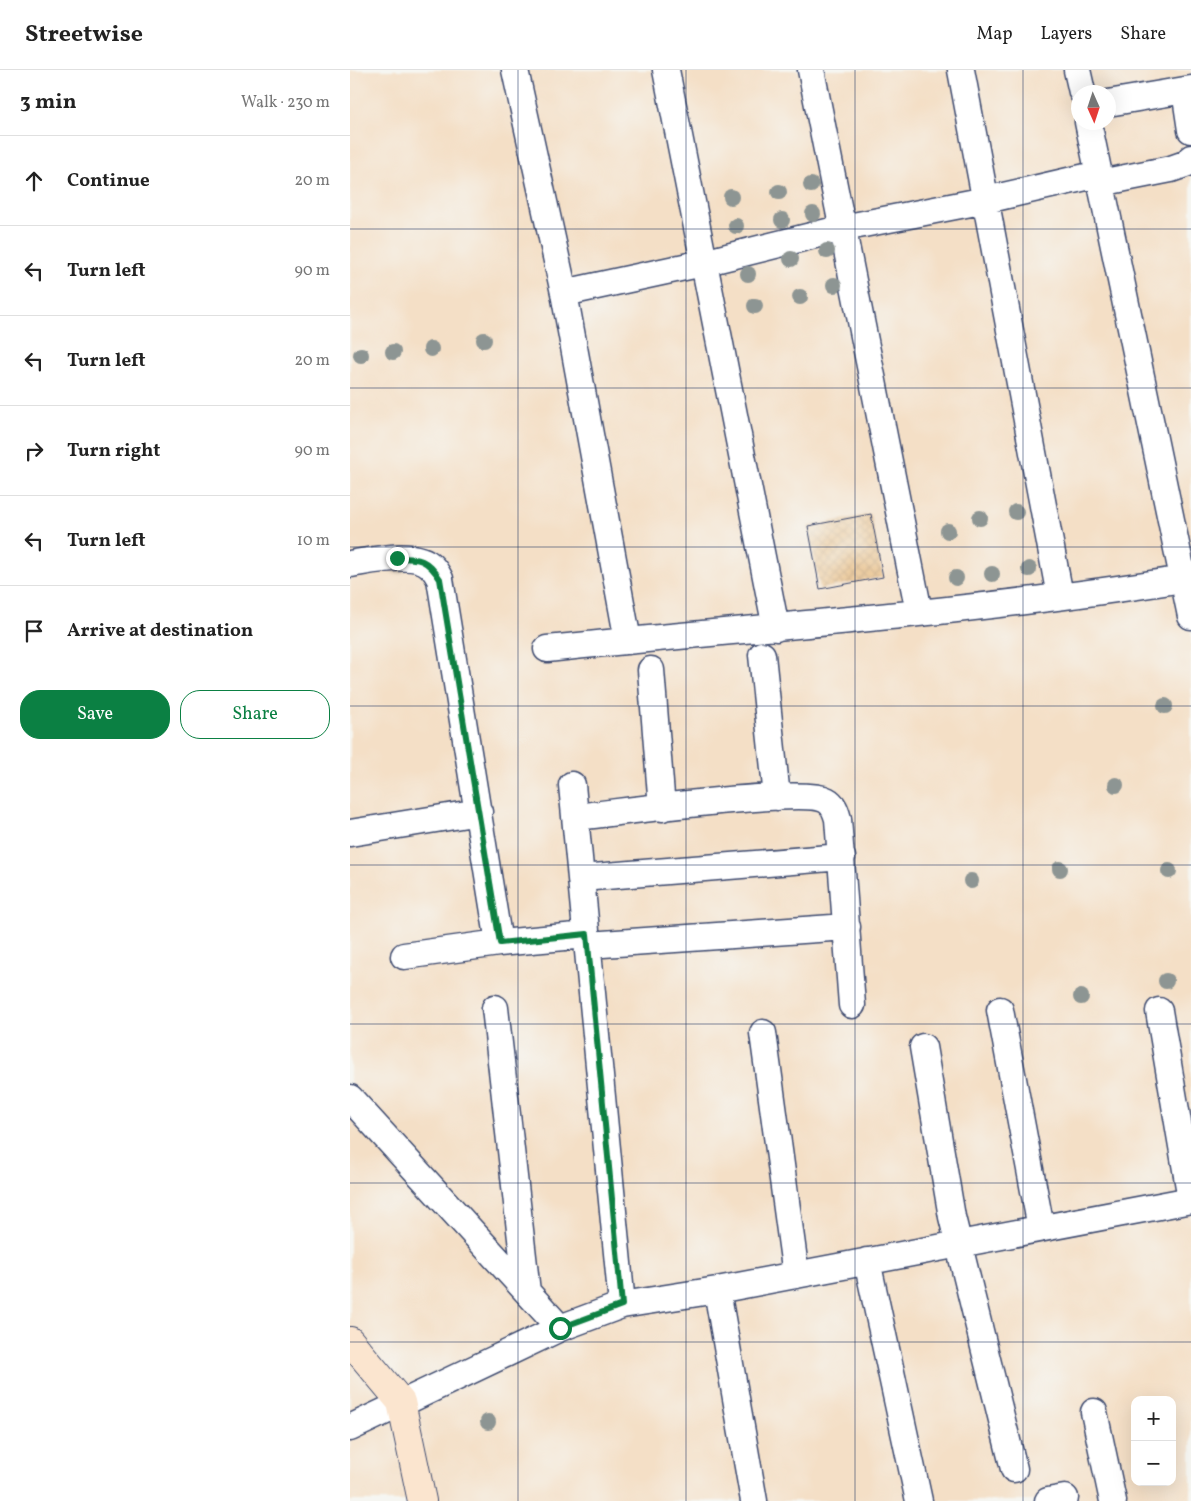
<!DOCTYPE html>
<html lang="en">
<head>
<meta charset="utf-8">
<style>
	body { margin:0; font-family:Vollkorn,serif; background:#f2f2f2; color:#222 }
	.controls { position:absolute; right:15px; bottom:15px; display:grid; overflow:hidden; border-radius:10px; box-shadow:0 5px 20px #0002 }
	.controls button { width:45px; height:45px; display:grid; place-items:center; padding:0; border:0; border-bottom:1px solid #e0e0e0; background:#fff; color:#222; font:25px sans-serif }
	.compass { position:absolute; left:721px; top:15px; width:45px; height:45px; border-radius:50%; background:#fff; box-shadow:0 5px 20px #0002; rotate:177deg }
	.stop { position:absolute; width:15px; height:15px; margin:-11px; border:4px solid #0b8043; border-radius:50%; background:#fff }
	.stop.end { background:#0b8043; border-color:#fff; box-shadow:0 1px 5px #0008 }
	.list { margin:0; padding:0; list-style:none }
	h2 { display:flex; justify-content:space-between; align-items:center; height:65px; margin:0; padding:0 20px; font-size:21px }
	h2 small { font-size:16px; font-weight:400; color:#767676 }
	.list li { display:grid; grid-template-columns:32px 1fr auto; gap:15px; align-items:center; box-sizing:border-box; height:90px; padding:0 20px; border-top:1px solid #e0e0e0 }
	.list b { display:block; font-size:19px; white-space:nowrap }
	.list em { font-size:16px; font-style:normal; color:#767676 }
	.actions { display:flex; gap:10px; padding:15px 20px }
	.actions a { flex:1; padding:11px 0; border:1px solid #0b8043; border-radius:20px; text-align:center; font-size:18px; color:#0b8043 }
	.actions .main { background:#0b8043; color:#fff }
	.icon { flex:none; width:28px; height:28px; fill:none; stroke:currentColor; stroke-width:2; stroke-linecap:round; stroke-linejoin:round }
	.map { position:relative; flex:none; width:841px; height:1431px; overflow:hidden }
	header { display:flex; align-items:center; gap:30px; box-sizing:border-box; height:70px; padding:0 25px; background:#fff; border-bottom:1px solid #e0e0e0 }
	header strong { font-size:24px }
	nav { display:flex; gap:28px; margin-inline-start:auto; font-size:18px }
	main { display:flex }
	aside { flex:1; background:#fff }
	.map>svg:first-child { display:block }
	.building { fill:url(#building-cross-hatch) }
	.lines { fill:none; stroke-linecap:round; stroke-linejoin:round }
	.street-casing { stroke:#3c496e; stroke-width:29 }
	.secondary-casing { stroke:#3c496e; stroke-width:30 }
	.street { stroke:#fff; stroke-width:26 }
	.secondary { stroke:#fbe5cf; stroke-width:28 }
	.tree { fill:#8d9593 }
	.route { stroke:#0b8043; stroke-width:6 }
	.grid { fill:none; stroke:#1b2f5e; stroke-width:1; stroke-opacity:0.55 }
</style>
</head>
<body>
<header>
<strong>Streetwise</strong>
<nav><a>Map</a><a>Layers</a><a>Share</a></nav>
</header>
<main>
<aside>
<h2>3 min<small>Walk · 230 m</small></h2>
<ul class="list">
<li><svg class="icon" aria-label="ahead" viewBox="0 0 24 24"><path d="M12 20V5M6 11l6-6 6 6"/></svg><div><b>Continue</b></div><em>20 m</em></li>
<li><svg class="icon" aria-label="left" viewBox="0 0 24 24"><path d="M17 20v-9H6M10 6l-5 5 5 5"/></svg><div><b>Turn left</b></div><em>90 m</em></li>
<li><svg class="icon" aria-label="left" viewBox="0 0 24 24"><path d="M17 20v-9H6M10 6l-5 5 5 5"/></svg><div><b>Turn left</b></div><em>20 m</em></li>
<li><svg class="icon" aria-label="right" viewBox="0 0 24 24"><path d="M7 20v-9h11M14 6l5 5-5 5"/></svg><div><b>Turn right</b></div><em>90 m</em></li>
<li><svg class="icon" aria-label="left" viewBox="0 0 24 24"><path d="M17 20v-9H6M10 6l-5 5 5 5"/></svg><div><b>Turn left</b></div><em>10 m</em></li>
<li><svg class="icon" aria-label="arrive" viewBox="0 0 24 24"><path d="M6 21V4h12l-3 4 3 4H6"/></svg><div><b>Arrive at destination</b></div></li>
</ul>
<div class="actions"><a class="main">Save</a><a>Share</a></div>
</aside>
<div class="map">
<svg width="841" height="1431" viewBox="0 0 841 1431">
	<defs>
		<pattern id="building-cross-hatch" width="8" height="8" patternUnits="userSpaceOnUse" patternTransform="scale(1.25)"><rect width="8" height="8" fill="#e7b97d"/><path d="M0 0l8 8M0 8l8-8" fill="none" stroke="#c69f6e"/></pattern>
	</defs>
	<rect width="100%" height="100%" fill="#f6f6f2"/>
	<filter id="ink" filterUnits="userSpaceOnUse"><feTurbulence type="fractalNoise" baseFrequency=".02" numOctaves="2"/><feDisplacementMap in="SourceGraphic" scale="10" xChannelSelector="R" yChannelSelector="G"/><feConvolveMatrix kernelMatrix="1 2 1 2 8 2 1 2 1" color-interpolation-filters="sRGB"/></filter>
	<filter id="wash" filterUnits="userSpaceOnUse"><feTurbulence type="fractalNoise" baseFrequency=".0096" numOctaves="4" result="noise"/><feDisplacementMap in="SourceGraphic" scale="20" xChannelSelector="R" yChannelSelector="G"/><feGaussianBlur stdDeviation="1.12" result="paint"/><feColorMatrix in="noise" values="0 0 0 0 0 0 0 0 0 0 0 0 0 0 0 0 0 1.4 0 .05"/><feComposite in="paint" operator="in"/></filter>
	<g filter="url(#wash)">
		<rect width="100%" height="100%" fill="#f4dfc6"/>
		<g id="blocks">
			<path class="building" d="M521,444L533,507L470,519L458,456Z"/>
		</g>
	</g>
	<g filter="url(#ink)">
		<use href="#blocks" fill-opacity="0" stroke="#3c496e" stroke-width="1"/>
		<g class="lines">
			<defs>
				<path id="street" d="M165,0L214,223L278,571
					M316,0L426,558
					M461,0L569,542
					M611,0L710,526
					M727,0L732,22
					M835,20L841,60
					M758,33L841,19
					M738,52L841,546
					M750,113L821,99L838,93L841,88
					M214,223L353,193L493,158L636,130L749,104
					M0,494C20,491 66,480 81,496C85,500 88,505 90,509L149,873
					M197,579C409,557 622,543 833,509
					M412,585L427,727
					M301,600L312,738
					M222,715L272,1235
					M225,747C264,743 453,717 476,730C484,734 486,742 488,749L502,935
					M0,763L129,742
					M231,808L492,787
					M238,875L497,857
					M54,886L149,873L237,865
					M145,938L177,1222
					M650,940L691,1158
					M809,941L841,1129
					M413,963L446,1205
					M573,977L602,1147L664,1399
					M0,1028L210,1258
					M517,1191L569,1431
					M367,1220L404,1431
					M744,1342L763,1431
					M0,1358L210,1258L272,1235L367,1220L841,1130
					M698,1431L715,1428"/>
				<path id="secondary" d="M0,1271L51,1332L72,1431"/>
			</defs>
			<use href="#street" class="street-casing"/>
			<use href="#secondary" class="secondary-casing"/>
			<use href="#street" class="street"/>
			<use href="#secondary" class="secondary"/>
		</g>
		<g class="tree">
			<circle cx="461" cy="115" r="8"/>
			<circle cx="429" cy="122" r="8"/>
			<circle cx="381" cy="127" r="8"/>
			<circle cx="463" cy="144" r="8"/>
			<circle cx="432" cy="150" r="8"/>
			<circle cx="386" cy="156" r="8"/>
			<circle cx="477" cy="181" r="8"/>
			<circle cx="441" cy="189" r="8"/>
			<circle cx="398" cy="204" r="8"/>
			<circle cx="484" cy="215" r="8"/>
			<circle cx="450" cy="227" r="8"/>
			<circle cx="405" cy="236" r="8"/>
			<circle cx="134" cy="270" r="8"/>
			<circle cx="81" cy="279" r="8"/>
			<circle cx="43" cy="282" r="8"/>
			<circle cx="11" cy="285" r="8"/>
			<circle cx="666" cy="442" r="8"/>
			<circle cx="630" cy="448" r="8"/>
			<circle cx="598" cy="461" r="8"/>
			<circle cx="679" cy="499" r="8"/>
			<circle cx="642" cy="504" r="8"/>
			<circle cx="606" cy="508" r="8"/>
			<circle cx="815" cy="636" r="8"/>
			<circle cx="766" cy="715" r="8"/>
			<circle cx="710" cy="799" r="8"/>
			<circle cx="819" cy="801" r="8"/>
			<circle cx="621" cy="811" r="8"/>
			<circle cx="816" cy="911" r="8"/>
			<circle cx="731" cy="927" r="8"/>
			<circle cx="138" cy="1352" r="8"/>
		</g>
	</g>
	<g class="lines" filter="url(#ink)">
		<path class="route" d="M47,488C70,488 77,489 90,509L150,873L237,864L272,1235L210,1258"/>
	</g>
	<path class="grid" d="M168,0V1431M336,0V1431M505,0V1431M673,0V1431M0,159H841M0,318H841M0,477H841M0,636H841M0,795H841M0,954H841M0,1113H841M0,1272H841"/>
</svg>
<div class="controls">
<button>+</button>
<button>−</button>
</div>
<svg class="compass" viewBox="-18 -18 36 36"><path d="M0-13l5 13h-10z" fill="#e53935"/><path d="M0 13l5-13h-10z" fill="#767676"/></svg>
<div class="stop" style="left:210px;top:1258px"></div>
<div class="stop end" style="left:47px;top:488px"></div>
</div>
</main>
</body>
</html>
